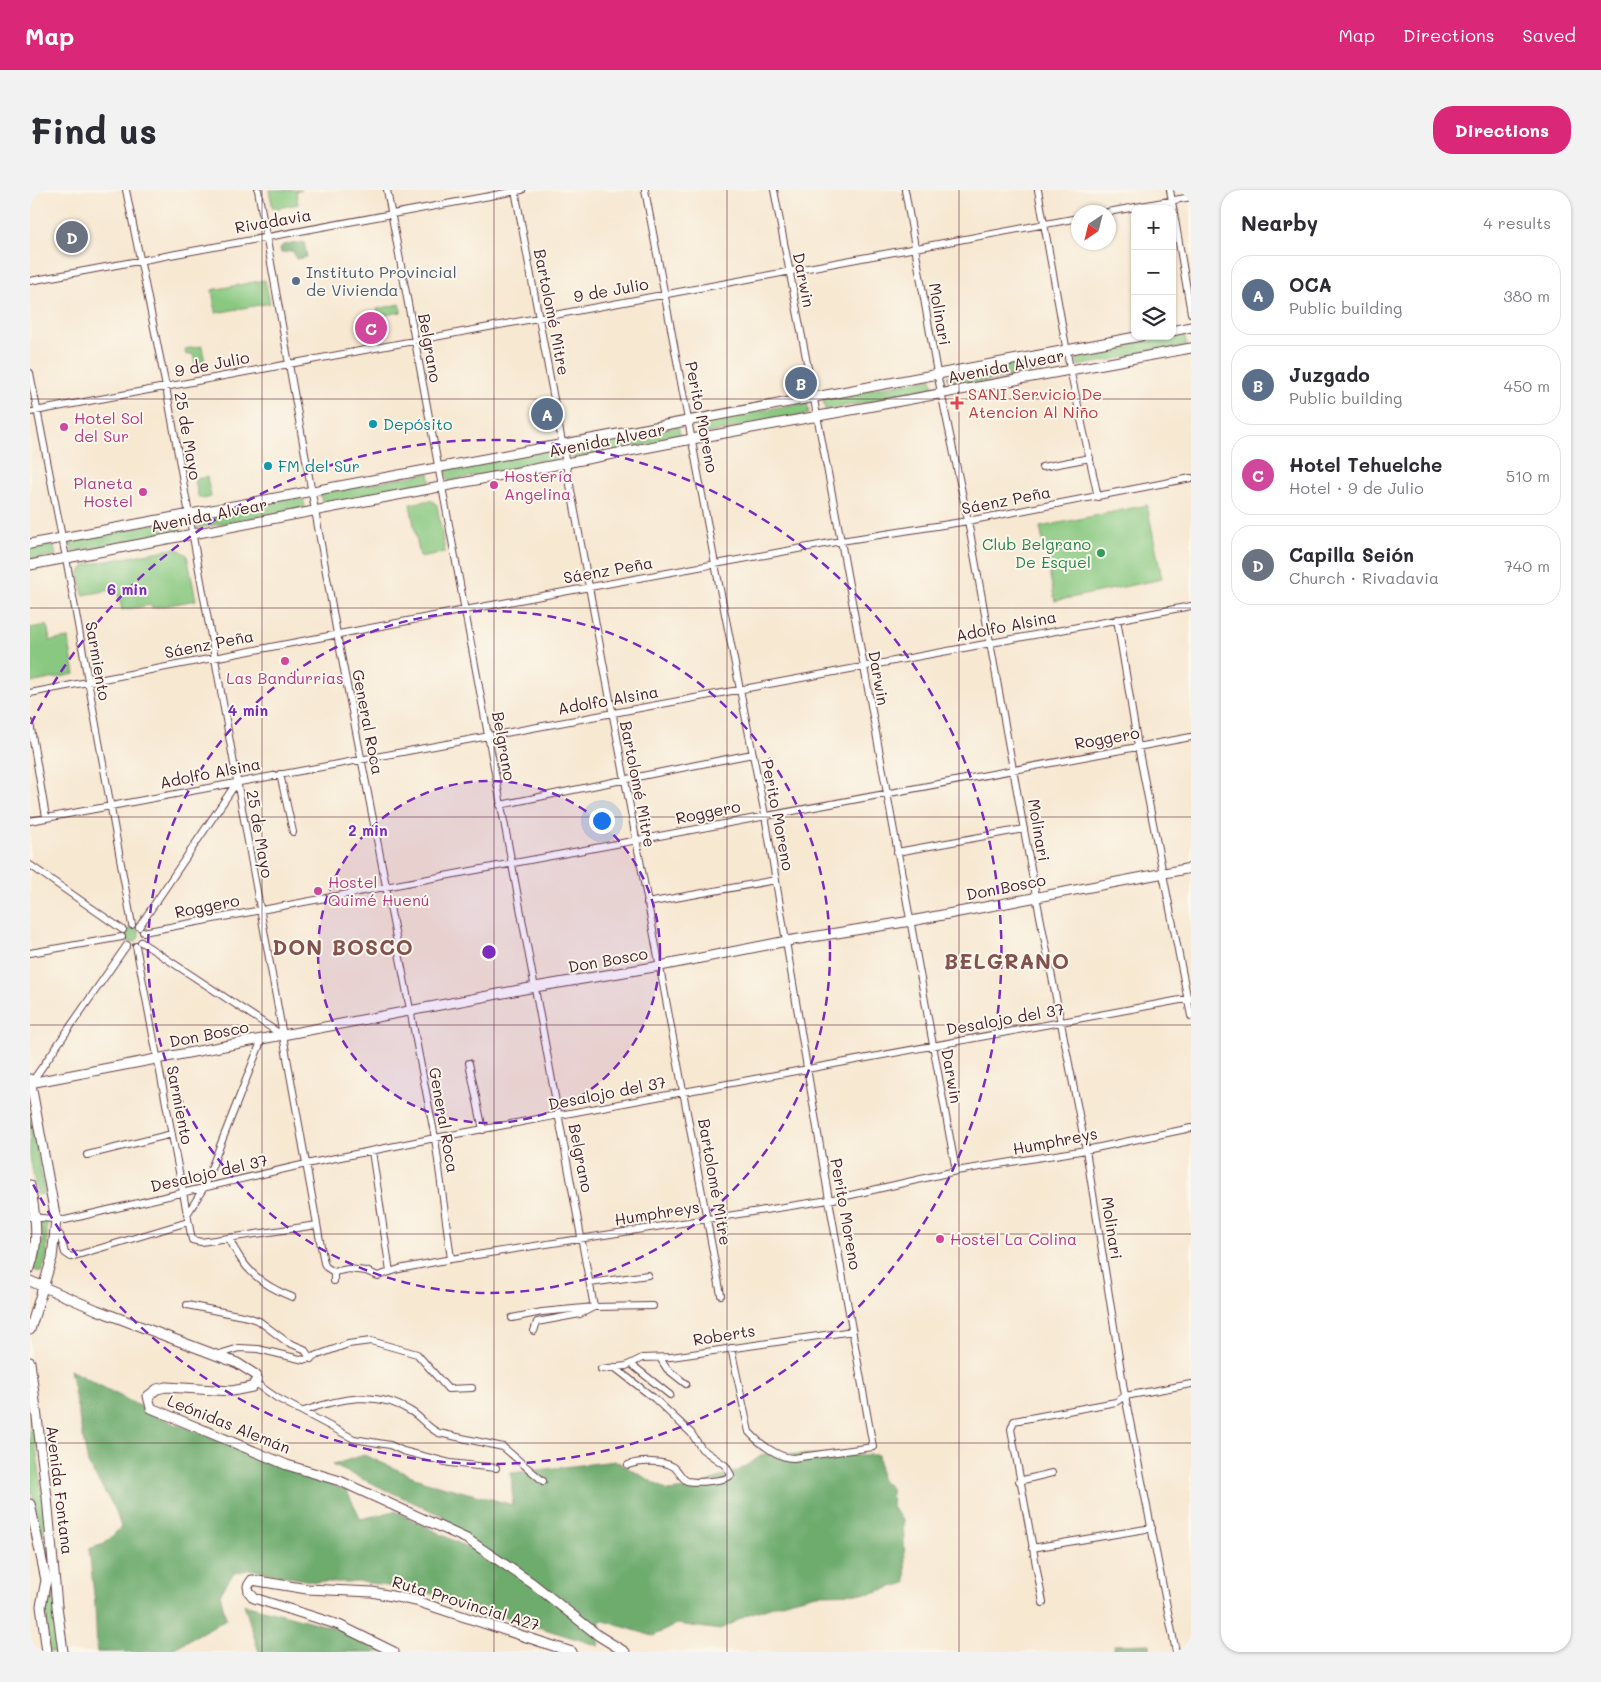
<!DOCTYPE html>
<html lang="en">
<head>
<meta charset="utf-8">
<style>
	body { margin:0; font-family:Mali,sans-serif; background:#f2f2f3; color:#2b2b33 }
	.controls { position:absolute; right:15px; top:15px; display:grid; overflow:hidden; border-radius:10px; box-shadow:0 1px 4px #0004 }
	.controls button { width:45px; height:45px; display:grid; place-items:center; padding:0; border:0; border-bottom:1px solid #e1e1e2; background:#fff; color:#2b2b33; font:25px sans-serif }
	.compass { position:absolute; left:1041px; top:15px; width:45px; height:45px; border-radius:50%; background:#fff; box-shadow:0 1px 4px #0004; rotate:215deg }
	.you { position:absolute; left:571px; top:630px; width:18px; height:18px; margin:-12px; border:4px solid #fff; border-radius:50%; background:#1a73e8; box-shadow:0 0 0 8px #1a73e833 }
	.badge { display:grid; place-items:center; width:32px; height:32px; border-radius:50%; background:#db2777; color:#fff; font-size:16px; font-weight:700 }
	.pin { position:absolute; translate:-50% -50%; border:2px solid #fff; box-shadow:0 1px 5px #0006 }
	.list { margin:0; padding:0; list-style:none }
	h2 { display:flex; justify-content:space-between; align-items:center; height:65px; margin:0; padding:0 20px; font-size:21px }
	h2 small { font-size:16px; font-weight:400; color:#7c7c81 }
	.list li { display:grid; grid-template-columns:32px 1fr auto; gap:15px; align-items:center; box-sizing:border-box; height:80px; margin:0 10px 10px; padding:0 10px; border:1px solid #e1e1e2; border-radius:20px }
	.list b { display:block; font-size:19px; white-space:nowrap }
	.list p { margin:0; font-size:16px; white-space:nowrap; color:#7c7c81 }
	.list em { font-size:16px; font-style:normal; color:#7c7c81 }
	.icon { flex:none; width:28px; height:28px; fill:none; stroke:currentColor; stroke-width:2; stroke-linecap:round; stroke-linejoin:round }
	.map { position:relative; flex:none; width:1161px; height:1462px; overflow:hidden; border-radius:20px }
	header { display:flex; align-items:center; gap:30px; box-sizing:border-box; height:70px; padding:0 25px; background:#db2777; color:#fff }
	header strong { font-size:24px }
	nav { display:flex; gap:28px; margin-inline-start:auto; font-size:18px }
	.intro { display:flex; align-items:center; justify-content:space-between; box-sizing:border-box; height:120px; padding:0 30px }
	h1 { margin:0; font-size:35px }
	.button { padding:12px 22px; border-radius:20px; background:#db2777; color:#fff; font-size:18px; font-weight:700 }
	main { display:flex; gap:30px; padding:0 30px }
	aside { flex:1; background:#fff; border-radius:20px; box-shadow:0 1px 4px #0004 }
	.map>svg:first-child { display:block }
	.green { fill:#88c880; stroke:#697456 }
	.forest { fill:#6eac6e; stroke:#5c664c }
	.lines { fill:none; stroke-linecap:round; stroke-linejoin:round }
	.street-casing { stroke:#643d44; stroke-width:8 }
	.secondary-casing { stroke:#643d44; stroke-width:11 }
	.street { stroke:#fff; stroke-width:6 }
	.secondary { stroke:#fff; stroke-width:9 }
	.grid { fill:none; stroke:#4a1f2b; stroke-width:1; stroke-opacity:0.55 }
	.ring { fill:none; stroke:#7b2cbf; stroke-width:2.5; stroke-dasharray:9 6 }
	.service-dot { fill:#5c6f8a; stroke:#fbf7ec; stroke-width:2 }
	.health-dot { fill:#e0444e; stroke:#fbf7ec; stroke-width:2 }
	.culture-dot { fill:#0f9aa8; stroke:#fbf7ec; stroke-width:2 }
	.hotel-dot { fill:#d1479c; stroke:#fbf7ec; stroke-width:2 }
	.leisure-dot { fill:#2e9e5b; stroke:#fbf7ec; stroke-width:2 }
	.labels { text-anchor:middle; stroke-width:4; stroke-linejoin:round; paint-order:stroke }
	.street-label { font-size:16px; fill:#4a1f2b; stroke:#fbf7ec }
	.service-label { font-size:16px; fill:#4e5e75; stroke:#fbf7ec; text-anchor:start }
	.health-label { font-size:16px; fill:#be3a42; stroke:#fbf7ec; text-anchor:start }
	.hotel-label { font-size:16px; fill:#b23c85; stroke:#fbf7ec; text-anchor:start }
	.culture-label { font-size:16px; fill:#0d838f; stroke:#fbf7ec; text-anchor:start }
	.leisure-label { font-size:16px; fill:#27864d; stroke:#fbf7ec; text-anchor:end }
	.district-label { font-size:21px; font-weight:bold; letter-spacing:1px; fill:#83524f; stroke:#fbf7ec }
	.centre { fill:#7b2cbf; stroke:#fbf7ec; stroke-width:2.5 }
	.ring-label { font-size:15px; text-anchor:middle; font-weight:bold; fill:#7b2cbf; stroke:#fbf7ec; stroke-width:4; stroke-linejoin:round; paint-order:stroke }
</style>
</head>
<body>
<header>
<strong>Map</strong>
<nav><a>Map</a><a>Directions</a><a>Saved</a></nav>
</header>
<div class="intro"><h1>Find us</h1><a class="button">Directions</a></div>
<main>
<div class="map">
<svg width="1161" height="1462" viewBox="0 0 1161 1462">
	<rect width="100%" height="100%" fill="#fbf7ec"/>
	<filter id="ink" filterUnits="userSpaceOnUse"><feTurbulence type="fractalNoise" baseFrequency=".02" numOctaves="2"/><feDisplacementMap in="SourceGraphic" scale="10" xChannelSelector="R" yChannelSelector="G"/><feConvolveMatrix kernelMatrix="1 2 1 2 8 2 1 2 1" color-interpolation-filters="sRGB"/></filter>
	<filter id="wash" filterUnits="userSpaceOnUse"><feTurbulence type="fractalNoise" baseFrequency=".0096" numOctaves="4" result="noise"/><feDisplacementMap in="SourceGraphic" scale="20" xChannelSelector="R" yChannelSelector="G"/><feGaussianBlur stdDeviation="1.12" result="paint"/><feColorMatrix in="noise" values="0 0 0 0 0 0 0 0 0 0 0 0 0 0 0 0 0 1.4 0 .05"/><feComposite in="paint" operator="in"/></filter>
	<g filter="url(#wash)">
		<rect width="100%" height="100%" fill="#f7e8d2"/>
		<path class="green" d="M239,0H272L266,1L268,14L243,19Z
			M235,90L240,113L186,123L182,100Z
			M370,114L371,122L349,126L347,119Z
			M1154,144L1157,156L1048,176L1046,164Z
			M172,156L176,179L166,180L163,164L156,165L155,159Z
			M1026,165L1028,177L920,198L917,186Z
			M901,188L904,200L795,220L793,208Z
			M777,212L779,224L670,245L668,232Z
			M648,236L651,248L542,269L540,257Z
			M524,259L527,271L418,291L416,279Z
			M399,283L401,295L293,315L290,303Z
			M177,287L181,307L173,309L168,306L165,289Z
			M273,306L275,318L167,338L164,326Z
			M401,310L407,315L415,362L390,367L380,314Z
			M1117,315L1132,389L1025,411L1010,337Z
			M149,329L151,341L42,362L40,350Z
			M23,353L26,365L0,370V357Z
			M147,358L157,365L166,410L122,418L121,415L92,420L87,399L53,405L49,384L55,375Z
			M17,435L20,451L38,448L45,484L0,493V438Z
			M95 745a7 7 0 1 1 14 0a7 7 0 1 1-14 0Z
			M0,924L15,1004L7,1005L0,967Z
			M10,1031L17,1032V1066L12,1082L3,1080L13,1050Z
			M0,1193L4,1243L18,1341L10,1342L0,1294Z
			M19,1351L31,1462H19L10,1352Z"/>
		<path class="forest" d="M274,52L277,67L266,69L263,61L251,63L250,58L253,55Z
			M40,1180L142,1233L238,1267L317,1301L331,1329L365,1321L442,1360L413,1326L302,1275L334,1265L393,1291L483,1315L481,1283L586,1271L638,1301L658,1299L708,1281L734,1264L848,1265L851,1289L861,1298L862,1317L873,1330L876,1393L842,1403L786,1404L755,1412L716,1425L690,1440L647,1434L623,1446L571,1430L569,1456L399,1403L333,1392H285L219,1379L203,1384L190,1404L196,1429L137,1462H67L65,1414L59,1359L74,1354L91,1337L85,1319L58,1274Z
			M214,1414L313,1440L355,1462H229Z
			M1120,1454V1462H1082L1084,1455Z"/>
	</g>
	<g filter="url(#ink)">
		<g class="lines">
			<defs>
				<path id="street" d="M96,0L136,197L294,1073L296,1077L304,1082
					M228,0L307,444L405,948L421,1069
					M357,0L564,1117L512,1122L482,1128
					M485,0C553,368 622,736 691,1105
					M615,0L685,374L735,625L799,1010L843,1257L763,1268C748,1268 729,1253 719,1242L701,1158
					M744,0L811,351L926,981
					M875,0L907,183L938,331L1006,706L1056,960L1095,1206L1146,1462
					M1008,0L1040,179L1068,307
					M1140,0L1161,123
					M1078,22L1161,7
					M0,91L492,0
					M0,183L36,368L102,735
					M0,222L1048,28
					M1012,277L1060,268
					M1087,429L1108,557L1161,826
					M0,503L435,420L811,351L938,331L1161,288
					M0,533L16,627
					M250,584L263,642
					M470,615C555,598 638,580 723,564
					M0,631L1161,416
					M867,662L994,639
					M0,675L93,740
					M617,713L746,690
					M109,737L207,592
					M113,742L1161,547
					M111,752L252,845
					M106,756L162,1050L171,1052L287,1035
					M0,763L92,747
					M439,873L453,940
					M1,893L97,755
					M342,961L360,1082
					M57,965L142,944
					M158,1023L173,999L232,849
					M0,1027L35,1030L276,974L405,948L1161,808
					M26,1041L30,1045L35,1063L41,1067L158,1032
					M199,1048C213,1079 231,1095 262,1107
					M304,1082L318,1079L336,1081L348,1086L369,1079L421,1069L799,1010L926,981L1056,960L1161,938
					M304,1082V1091
					M560,1093L618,1085
					M157,1115L218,1127L229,1131L257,1152L274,1159L281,1169
					M504,1141L507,1132L550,1124L564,1117L623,1116
					M186,1165L209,1158L228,1159L274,1170L318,1154L341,1151L387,1164L418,1199L442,1198
					M630,1168L637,1179L656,1194
					M601,1174L640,1205
					M584,1177L625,1209L661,1243L672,1259L696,1276L701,1285C698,1291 665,1293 657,1291C651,1288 649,1281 644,1277C633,1270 609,1271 598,1275
					M571,1179L596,1176L612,1168L641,1167L823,1141
					M227,1194L247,1208L324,1249L360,1255L373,1261L420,1273L466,1278
					M274,1221C310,1208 347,1200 382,1222C392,1228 397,1238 409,1243L473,1257L513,1291
					M989,1291L1022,1283
					M1002,1358L1122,1338
					M1013,1413L981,1239L984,1231L1086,1212L1095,1206L1161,1194"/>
				<path id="secondary" d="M1142,141L1161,137
					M0,354L1111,146
					M0,375L662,249L1161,158
					M0,889L26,1030L22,1068L0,1140
					M0,893L505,797L630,776L757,751L881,731L1161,678
					M0,995C5,1024 10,1050 0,1078
					M0,1091L67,1120L207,1173L226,1185L227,1189L222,1197L202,1201L136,1197L127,1199L118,1206L121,1218L257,1275L310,1291L437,1349L502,1393L569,1446L595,1462
					M0,1172L17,1307L27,1416L33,1462
					M0,1314L16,1390L11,1416L17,1462
					M364,1462L309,1435L224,1408L219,1402L218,1396L222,1390L277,1399L342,1402L386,1411L542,1462"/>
			</defs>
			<use href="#street" class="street-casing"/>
			<use href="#secondary" class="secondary-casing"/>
			<use href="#street" class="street"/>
			<use href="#secondary" class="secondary"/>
		</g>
	</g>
	<path class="grid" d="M232,0V1462M464,0V1462M697,0V1462M929,0V1462M0,209H1161M0,418H1161M0,627H1161M0,835H1161M0,1044H1161M0,1253H1161"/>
	<circle cx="459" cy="762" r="171" fill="#7b2cbf" fill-opacity=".12"/>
	<g class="ring">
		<circle cx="459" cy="762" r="171"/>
		<circle cx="459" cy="762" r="341"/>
		<path d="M1 534A512 512 0 1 1 1 990"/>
	</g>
	<circle class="service-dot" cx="266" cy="91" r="5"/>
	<path class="health-dot" d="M924.5 205.5h5v5h5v5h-5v5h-5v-5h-5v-5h5z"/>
	<g class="culture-dot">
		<circle cx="343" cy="234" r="5"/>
		<circle cx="238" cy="276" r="5"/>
	</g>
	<g class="hotel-dot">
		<circle cx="34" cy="237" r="5"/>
		<circle cx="464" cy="295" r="5"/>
		<circle cx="113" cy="302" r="5"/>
		<circle cx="255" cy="471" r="5"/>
		<circle cx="288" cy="701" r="5"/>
		<circle cx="910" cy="1049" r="5"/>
	</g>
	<circle class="leisure-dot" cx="1071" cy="363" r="5"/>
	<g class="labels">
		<g class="street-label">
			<text transform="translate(243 31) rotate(-10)" y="6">Rivadavia</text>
			<text transform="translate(774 90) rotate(79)" y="6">Darwin</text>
			<text transform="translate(581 100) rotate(-10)" y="6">9 de Julio</text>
			<text transform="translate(522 122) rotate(79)" y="6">Bartolomé Mitre</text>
			<text transform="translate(910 124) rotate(80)" y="6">Molinari</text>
			<text transform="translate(400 158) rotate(80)" y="6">Belgrano</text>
			<text transform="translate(182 174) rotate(-11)" y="6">9 de Julio</text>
			<text transform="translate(976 176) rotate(-11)" y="6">Avenida Alvear</text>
			<text transform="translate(672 227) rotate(79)" y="6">Perito Moreno</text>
			<text transform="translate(158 246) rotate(80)" y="6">25 de Mayo</text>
			<text transform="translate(577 250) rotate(-11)" y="6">Avenida Alvear</text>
			<text transform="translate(976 310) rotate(-11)" y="6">Sáenz Peña</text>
			<text transform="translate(179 325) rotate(-11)" y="6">Avenida Alvear</text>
			<text transform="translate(578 380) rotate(-10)" y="6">Sáenz Peña</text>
			<text transform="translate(976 436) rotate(-11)" y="6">Adolfo Alsina</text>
			<text transform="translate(179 454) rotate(-11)" y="6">Sáenz Peña</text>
			<text transform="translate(68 471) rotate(80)" y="6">Sarmiento</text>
			<text transform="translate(849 488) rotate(80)" y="6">Darwin</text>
			<text transform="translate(578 510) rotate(-10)" y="6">Adolfo Alsina</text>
			<text transform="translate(338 532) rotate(79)" y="6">General Roca</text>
			<text transform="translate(1077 548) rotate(-10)" y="6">Roggero</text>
			<text transform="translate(474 556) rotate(80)" y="6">Belgrano</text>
			<text transform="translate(180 583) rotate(-11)" y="6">Adolfo Alsina</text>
			<text transform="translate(608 594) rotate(79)" y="6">Bartolomé Mitre</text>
			<text transform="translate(678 622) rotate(-11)" y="6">Roggero</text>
			<text transform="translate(748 625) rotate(79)" y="6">Perito Moreno</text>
			<text transform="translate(1009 640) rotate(80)" y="6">Molinari</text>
			<text transform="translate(230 644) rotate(80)" y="6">25 de Mayo</text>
			<text transform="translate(976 697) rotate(-11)" y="6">Don Bosco</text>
			<text transform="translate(177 716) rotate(-11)" y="6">Roggero</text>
			<text transform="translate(578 770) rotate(-10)" y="6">Don Bosco</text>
			<text transform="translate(975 829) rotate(-10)" y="6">Desalojo del 37</text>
			<text transform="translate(179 844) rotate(-11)" y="6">Don Bosco</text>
			<text transform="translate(922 886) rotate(80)" y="6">Darwin</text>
			<text transform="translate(577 903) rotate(-11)" y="6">Desalojo del 37</text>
			<text transform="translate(150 915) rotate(79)" y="6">Sarmiento</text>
			<text transform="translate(414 930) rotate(80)" y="6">General Roca</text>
			<text transform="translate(1025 951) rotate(-11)" y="6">Humphreys</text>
			<text transform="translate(551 968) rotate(79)" y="6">Belgrano</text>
			<text transform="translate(179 983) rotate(-13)" y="6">Desalojo del 37</text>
			<text transform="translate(685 992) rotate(80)" y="6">Bartolomé Mitre</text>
			<text transform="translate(627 1023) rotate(-9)" y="6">Humphreys</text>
			<text transform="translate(816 1024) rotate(80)" y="6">Perito Moreno</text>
			<text transform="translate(1082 1038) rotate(81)" y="6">Molinari</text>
			<text transform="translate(694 1145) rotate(-9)" y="6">Roberts</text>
			<text transform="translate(199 1234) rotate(22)" y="6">Leónidas Alemán</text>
			<text transform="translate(30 1300) rotate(83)" y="6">Avenida Fontana</text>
			<text transform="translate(436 1413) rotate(17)" y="6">Ruta Provincial A27</text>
		</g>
		<g class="service-label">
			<text x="276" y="88">Instituto Provincial<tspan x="276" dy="18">de Vivienda</tspan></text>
		</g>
		<g class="health-label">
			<text x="938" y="210">SANI Servicio De<tspan x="938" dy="18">Atencion Al Niño</tspan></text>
		</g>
		<g class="hotel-label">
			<text x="44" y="234">Hotel Sol<tspan x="44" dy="18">del Sur</tspan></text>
			<text x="474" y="292">Hostería<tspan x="474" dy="18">Angelina</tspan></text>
			<text x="103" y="299" text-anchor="end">Planeta<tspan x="103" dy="18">Hostel</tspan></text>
			<text x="255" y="494" text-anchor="middle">Las Bandurrias</text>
			<text x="298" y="698">Hostel<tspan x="298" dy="18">Quimé Huenú</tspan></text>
			<text x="920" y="1055">Hostel La Colina</text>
		</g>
		<g class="culture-label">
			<text x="353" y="240">Depósito</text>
			<text x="248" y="282">FM del Sur</text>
		</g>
		<g class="leisure-label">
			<text x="1061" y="360">Club Belgrano<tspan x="1061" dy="18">De Esquel</tspan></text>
		</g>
		<g class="district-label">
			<text x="313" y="765">DON BOSCO</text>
			<text x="977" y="779">BELGRANO</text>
		</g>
	</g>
	<circle cx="459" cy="762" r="8" class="centre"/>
	<g class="ring-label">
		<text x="97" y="405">6 min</text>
		<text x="218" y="526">4 min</text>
		<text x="338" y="646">2 min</text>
	</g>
</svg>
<div class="controls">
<button>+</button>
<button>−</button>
<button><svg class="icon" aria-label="layers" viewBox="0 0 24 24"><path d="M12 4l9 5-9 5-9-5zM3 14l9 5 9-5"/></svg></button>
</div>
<svg class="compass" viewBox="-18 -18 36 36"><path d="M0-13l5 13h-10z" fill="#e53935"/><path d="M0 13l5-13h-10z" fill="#7c7c81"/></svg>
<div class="you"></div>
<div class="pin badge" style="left:517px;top:224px;background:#5c6f8a">A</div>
<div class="pin badge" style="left:771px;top:193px;background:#5c6f8a">B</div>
<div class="pin badge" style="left:341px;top:138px;background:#d1479c">C</div>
<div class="pin badge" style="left:42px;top:47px;background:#6b7280">D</div>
</div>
<aside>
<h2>Nearby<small>4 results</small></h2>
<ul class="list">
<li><span class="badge" style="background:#5c6f8a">A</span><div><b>OCA</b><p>Public building</p></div><em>380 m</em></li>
<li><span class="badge" style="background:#5c6f8a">B</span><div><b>Juzgado</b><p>Public building</p></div><em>450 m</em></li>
<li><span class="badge" style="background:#d1479c">C</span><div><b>Hotel Tehuelche</b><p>Hotel · 9 de Julio</p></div><em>510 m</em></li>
<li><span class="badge" style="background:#6b7280">D</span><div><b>Capilla Seión</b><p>Church · Rivadavia</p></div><em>740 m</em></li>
</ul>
</aside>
</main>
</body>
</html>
